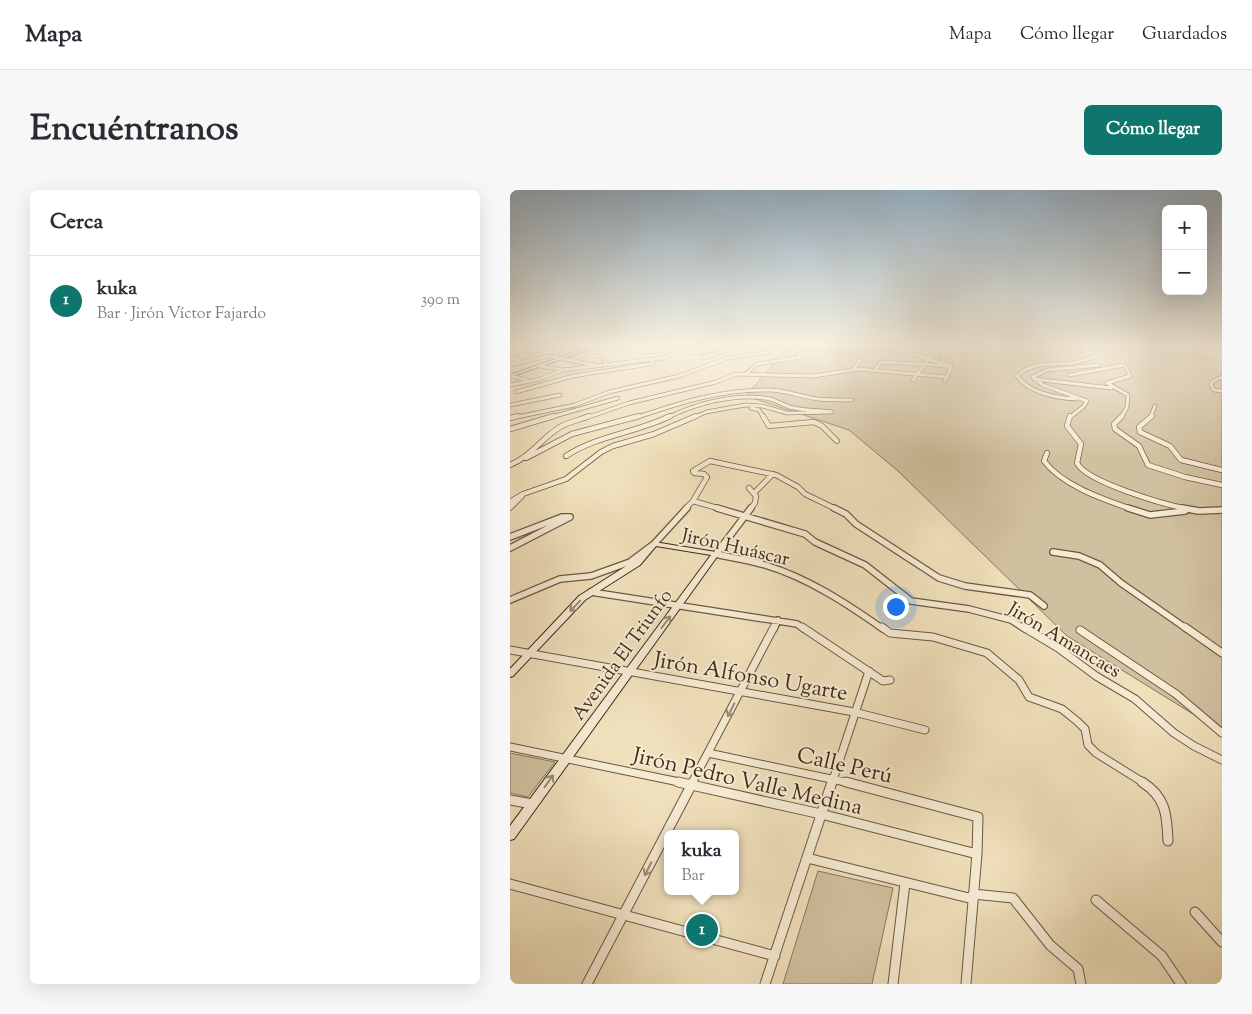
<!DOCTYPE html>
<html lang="es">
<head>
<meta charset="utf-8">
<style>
	body { margin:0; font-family:"Sorts Mill Goudy",serif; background:#f7f7f7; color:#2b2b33 }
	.controls { position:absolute; right:15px; top:15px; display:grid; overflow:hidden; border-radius:8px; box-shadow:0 5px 20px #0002 }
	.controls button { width:45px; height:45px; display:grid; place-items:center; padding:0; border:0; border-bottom:1px solid #e1e1e2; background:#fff; color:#2b2b33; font:25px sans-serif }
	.you { position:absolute; left:385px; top:416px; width:18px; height:18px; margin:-12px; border:4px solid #fff; border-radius:50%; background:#1a73e8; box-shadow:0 0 0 8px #1a73e833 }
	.badge { display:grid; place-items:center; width:32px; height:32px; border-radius:50%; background:#0f766e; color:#fff; font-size:16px; font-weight:700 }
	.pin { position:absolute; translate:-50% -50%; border:2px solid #fff; box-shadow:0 1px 5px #0006 }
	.popup { position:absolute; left:154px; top:640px; width:75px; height:65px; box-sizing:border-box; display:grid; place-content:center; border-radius:8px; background:#fff; filter:drop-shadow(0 1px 4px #0005); font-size:16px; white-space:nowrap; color:#7c7c81 }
	.popup b { font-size:19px; color:#2b2b33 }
	.popup::after { content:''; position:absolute; left:50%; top:100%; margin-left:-10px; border:10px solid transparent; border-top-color:#fff }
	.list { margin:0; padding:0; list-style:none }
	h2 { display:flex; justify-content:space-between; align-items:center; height:65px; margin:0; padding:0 20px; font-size:21px }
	h2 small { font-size:16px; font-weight:400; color:#7c7c81 }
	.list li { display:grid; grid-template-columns:32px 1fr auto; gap:15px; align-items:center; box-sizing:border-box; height:90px; padding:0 20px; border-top:1px solid #e1e1e2 }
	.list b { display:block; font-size:19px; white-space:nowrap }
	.list p { margin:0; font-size:16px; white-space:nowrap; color:#7c7c81 }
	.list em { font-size:16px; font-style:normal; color:#7c7c81 }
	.map { position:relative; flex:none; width:712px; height:794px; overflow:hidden; border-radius:8px }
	header { display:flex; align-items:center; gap:30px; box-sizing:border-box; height:70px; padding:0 25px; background:#fff; border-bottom:1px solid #e1e1e2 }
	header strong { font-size:24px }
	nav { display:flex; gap:28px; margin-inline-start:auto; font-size:18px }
	.intro { display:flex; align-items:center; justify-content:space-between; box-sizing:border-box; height:120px; padding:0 30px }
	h1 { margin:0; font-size:35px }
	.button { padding:12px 22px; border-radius:8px; background:#0f766e; color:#fff; font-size:18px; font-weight:700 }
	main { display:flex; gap:30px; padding:0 30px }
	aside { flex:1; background:#fff; border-radius:8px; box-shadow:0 5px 20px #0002 }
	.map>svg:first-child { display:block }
	.green { fill:#d1c09f; stroke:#89765c }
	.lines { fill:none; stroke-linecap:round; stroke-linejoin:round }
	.street-far4-casing { stroke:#6c5842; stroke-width:4.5 }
	.street-far3-casing { stroke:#6c5842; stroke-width:6 }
	.street-far2-casing { stroke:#6c5842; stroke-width:8 }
	.street-far1-casing { stroke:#6c5842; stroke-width:9 }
	.street-casing { stroke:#6c5842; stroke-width:11 }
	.secondary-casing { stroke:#412b1a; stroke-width:2 }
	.street-far4 { stroke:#f5ead2; stroke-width:3 }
	.street-far3 { stroke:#f5ead2; stroke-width:4.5 }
	.street-far2 { stroke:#f5ead2; stroke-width:5.5 }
	.street-far1 { stroke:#f5ead2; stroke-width:7 }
	.street { stroke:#f5ead2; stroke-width:9 }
	.secondary { fill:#f5ead2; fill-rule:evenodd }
	.oneway { stroke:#9b8a76 }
	.labels { text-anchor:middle; stroke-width:4; stroke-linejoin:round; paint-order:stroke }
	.street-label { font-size:19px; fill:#412b1a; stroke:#f5ead2 }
	.near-street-label { font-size:22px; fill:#412b1a; stroke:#f5ead2 }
</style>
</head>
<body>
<header>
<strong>Mapa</strong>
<nav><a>Mapa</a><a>Cómo llegar</a><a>Guardados</a></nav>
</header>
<div class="intro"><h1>Encuéntranos</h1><a class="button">Cómo llegar</a></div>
<main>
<aside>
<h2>Cerca<small></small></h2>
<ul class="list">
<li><span class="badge">1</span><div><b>kuka</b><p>Bar · Jirón Víctor Fajardo</p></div><em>390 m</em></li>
</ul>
</aside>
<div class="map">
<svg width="712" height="794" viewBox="0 0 712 794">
	<rect width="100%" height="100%" fill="#efdfba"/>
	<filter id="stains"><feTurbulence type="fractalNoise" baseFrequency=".004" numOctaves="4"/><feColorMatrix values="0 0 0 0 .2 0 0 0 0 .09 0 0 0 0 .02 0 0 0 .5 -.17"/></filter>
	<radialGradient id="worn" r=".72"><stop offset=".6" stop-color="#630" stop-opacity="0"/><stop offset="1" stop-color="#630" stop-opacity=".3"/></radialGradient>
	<path class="green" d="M273,156H657L712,171V542L557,446L388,281L339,240L236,206L276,159Z
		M0,563L45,572L18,607L0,603Z
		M308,681L383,698L362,794H273Z"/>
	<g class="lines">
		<defs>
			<path id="street-far4" d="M199,156L180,162L187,163L216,156
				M652,156L657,158L655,166L659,171
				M0,159L6,156
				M126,161L147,162L160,156
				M18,162L52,156
				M80,164L93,168L96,175
				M0,166H3L2,169H10L4,172
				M413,166L414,156
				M192,168L214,161L246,156
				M61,170L100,156
				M433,172L435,156
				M0,175L38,166L84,175
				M30,176L53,180
				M343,180L351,169
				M365,180L370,173L375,172L441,176L377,156
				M237,183L247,174L291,167L288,161L280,156
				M559,185L615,175L620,186L597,193L618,205L617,217L611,228
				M0,186L17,190
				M712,187L703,191L701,195L704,200L712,201
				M524,189L601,198
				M403,190L419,168
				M435,191L441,178L438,177
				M0,195L30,189L53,180L152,168L185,156
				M6,202L63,186L140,174L143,173V170
				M566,209C547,208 519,203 507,186C522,171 543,175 563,173C572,171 580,168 589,165
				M0,215L50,205
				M241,218L249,220L254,228
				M2,228L65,215L99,202L169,186L218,168L261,162L265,158L263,156
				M38,228L108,208
				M76,228L119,213L206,192L226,184L304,186L348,179L437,187
				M125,228C169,213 212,199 259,200C276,200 291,207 308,209C319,210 331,210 342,210
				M157,228C186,213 223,204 255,208C266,209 273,216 284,218C296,221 309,220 322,222L277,223L252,216L235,215L196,222L183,228
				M559,228L573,217L577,211L533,195L523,187L537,180L589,175
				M640,228L645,216"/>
			<path id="street-far3" d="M253,226L259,236L304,232L312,236L327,251
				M560,226L557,236L571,254L567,273C576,292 656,315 678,319
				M612,226L604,234L605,239L629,256L638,275L675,287L712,295
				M642,226L629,237L630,242L660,256L671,270L712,280
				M0,228L8,226
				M0,239L44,226
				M537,263L534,271C553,296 593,309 621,319
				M56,266C88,245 126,243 160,226
				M16,268L62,244L129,226
				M0,275C20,267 32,248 50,237C58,232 70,230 79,226
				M239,298L246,306L245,313L240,319
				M244,303L263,284
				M183,311L211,319
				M0,312L13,304L56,289L91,262L103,256L144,244L186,226
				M0,318L12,306
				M175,319L183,311L197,287L194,284L184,283L183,281L200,271L266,285L288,297L295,304L326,319"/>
			<path id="street-far2" d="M207,318L295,344L305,352L355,375L401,411L459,419L501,430L515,439
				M241,318L206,364C222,368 239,370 255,375C298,388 336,413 373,439
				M324,318L336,324L346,334L429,388L455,396L520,405L534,416
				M618,318L640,325L675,321
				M672,318L689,321L712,320
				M0,347L52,327H60L0,358
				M543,362L569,366L590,375L611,393L677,439
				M81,402L287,434L294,439
				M0,410L50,389L81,386L120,372L144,354L177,318
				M264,439L268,430"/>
			<path id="street-far1" d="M292,437L373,491L380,490
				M372,437L380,443L423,447L477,463L509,490L519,507L552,519L568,532L575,539L578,555L586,563L634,593
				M513,437L548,458L586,486L625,509L664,543L684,556L712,570
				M675,437L712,463
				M570,440L666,504L712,543
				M0,460L344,522L415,540
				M0,557L174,593
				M198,563L340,593
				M182,593L264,437
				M322,593L359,481"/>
			<path id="street" d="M168,592L311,624L467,664
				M336,592L468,627L467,664L456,794
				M632,592C656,607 657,625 658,651
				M0,610L22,614
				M297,668L463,709
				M0,694L265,766
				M463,704L503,708L540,755L568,779L571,794
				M586,710L652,766L671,794
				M685,722L712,752
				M77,794L183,592
				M255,794L322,592
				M383,794L395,693"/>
			<path id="secondary" d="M82,156H89L0,187V185Z
				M144,352L206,362L209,364L4,649L0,650V636L201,365L146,356L130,375L75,410L3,486L0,487V479L69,406L124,371L142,353Z"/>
		</defs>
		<use href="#street-far4" class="street-far4-casing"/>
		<use href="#street-far3" class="street-far3-casing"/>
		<use href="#street-far2" class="street-far2-casing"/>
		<use href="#street-far1" class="street-far1-casing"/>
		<use href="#street" class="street-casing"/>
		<use href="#secondary" class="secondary-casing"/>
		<use href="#street-far4" class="street-far4"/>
		<use href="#street-far3" class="street-far3"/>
		<use href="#street-far2" class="street-far2"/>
		<use href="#street-far1" class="street-far1"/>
		<use href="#street" class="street"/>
		<use href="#secondary" class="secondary"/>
	</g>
	<defs><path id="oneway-shaft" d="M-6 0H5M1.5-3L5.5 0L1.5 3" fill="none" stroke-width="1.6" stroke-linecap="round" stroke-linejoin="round" transform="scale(1.25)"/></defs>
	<g class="oneway">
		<use href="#oneway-shaft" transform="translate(65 416) rotate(134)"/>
		<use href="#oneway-shaft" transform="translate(156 432) rotate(-53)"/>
		<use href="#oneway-shaft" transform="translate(221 520) rotate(117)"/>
		<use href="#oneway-shaft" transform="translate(39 591) rotate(-54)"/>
		<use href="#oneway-shaft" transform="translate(138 679) rotate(117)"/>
	</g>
	<linearGradient id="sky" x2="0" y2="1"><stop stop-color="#93adc0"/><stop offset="0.58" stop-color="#f8f1e0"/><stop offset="1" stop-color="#f8f1e0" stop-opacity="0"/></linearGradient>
	<rect width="712" height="268" fill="url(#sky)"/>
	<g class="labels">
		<g class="street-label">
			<text transform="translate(226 356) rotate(13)" y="7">Jirón Huáscar</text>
			<text transform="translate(555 449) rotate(31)" y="7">Jirón Amancaes</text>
			<text transform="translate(111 464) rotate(-54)" y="7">Avenida El Triunfo</text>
		</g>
		<g class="near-street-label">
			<text transform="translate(241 485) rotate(10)" y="8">Jirón Alfonso Ugarte</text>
			<text transform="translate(335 574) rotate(13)" y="8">Calle Perú</text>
			<text transform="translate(238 590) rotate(13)" y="8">Jirón Pedro Valle Medina</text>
		</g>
	</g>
	<rect width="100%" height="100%" filter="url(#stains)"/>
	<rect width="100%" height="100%" fill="url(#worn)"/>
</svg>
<div class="controls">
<button>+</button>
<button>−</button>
</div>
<div class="you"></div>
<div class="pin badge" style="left:192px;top:740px">1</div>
<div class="popup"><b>kuka</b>Bar</div>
</div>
</main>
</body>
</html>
